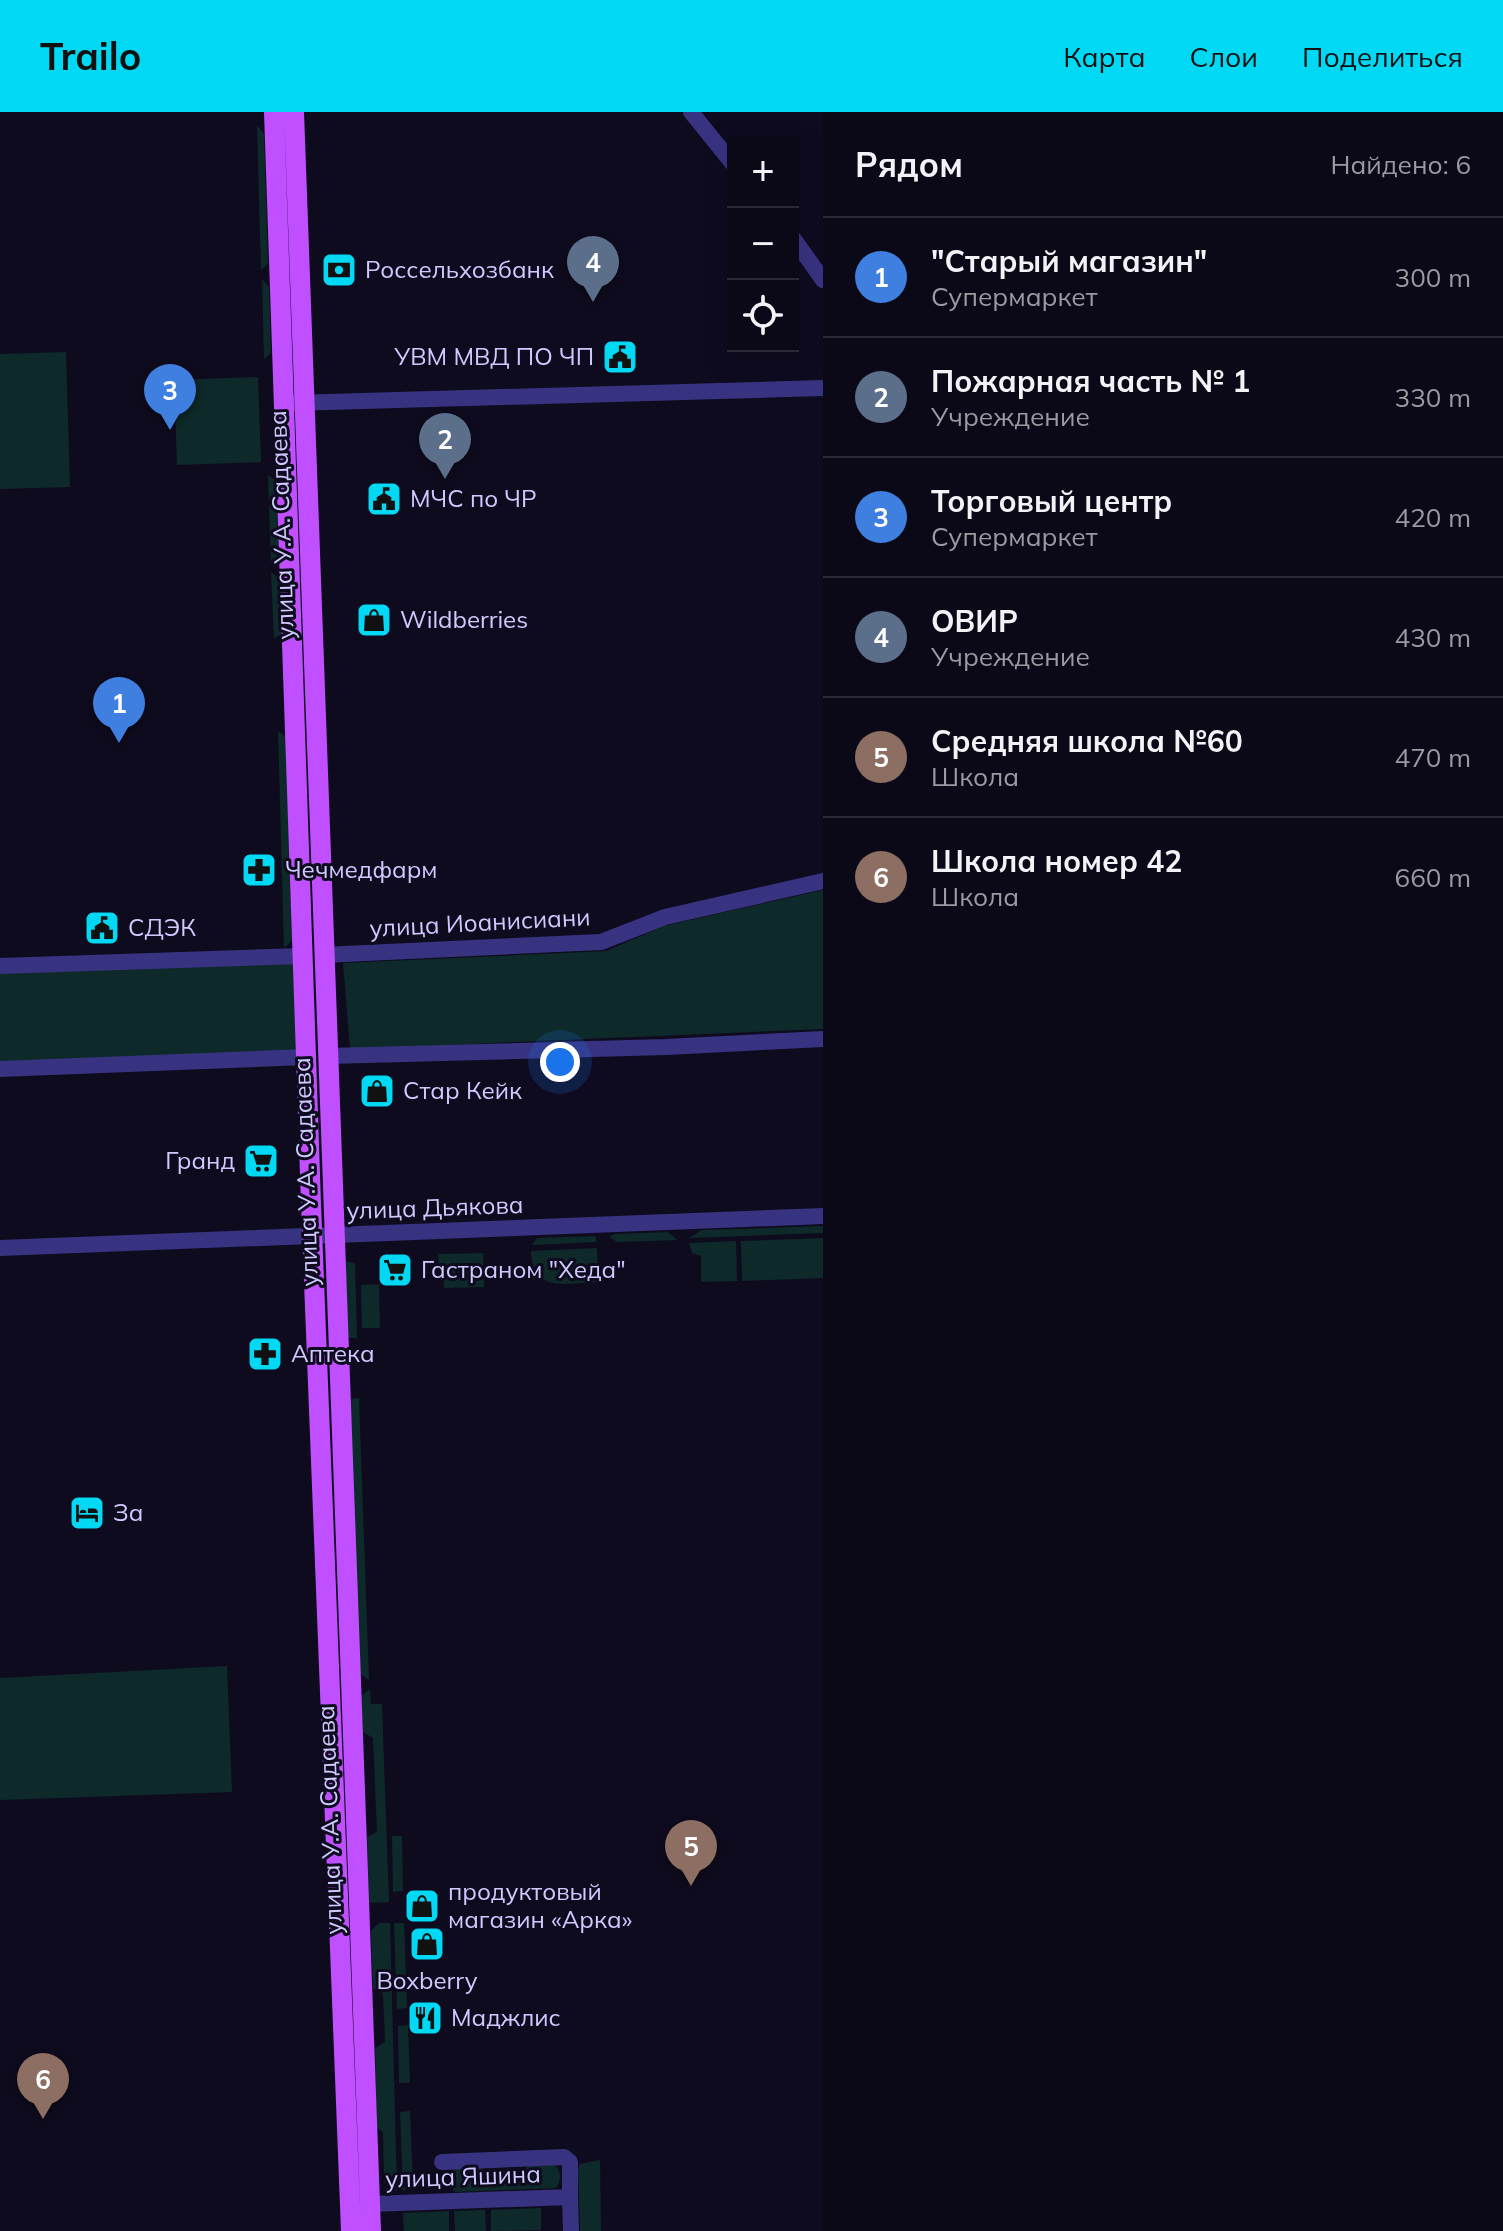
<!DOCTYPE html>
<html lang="ru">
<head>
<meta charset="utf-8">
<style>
	body { margin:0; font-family:Mulish,sans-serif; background:#141120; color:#f1f3f6 }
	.controls { position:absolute; right:24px; top:24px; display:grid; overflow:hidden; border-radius:0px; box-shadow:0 8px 32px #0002 }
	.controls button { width:72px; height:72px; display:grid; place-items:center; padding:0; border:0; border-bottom:2px solid #2b2936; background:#0b0817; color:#f1f3f6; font:40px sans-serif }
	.you { position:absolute; left:560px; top:950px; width:28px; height:28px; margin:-20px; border:6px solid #fff; border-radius:50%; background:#1a73e8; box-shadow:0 0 0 12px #1a73e833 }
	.badge { display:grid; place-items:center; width:52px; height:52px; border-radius:50%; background:#00d8f4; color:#fff; font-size:26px; font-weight:700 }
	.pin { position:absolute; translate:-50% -66px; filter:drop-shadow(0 2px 4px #0008) }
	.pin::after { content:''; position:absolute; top:42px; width:28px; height:24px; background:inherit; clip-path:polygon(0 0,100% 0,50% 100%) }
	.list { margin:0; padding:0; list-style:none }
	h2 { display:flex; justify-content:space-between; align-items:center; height:104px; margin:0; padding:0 32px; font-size:34px }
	h2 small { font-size:26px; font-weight:400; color:#9a9aa1 }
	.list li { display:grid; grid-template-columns:52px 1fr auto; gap:24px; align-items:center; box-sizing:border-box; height:120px; padding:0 32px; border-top:2px solid #2b2936 }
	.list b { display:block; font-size:30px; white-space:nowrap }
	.list p { margin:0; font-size:26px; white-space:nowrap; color:#9a9aa1 }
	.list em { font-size:26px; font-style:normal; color:#9a9aa1 }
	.icon { flex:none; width:44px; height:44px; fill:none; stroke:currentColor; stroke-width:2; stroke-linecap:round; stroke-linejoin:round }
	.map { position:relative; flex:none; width:823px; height:2119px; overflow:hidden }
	header { display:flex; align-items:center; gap:48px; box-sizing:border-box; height:112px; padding:0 40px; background:#00d8f4; color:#111 }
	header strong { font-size:38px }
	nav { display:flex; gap:44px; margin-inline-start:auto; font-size:28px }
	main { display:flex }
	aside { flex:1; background:#0b0817 }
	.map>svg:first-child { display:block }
	.green { fill:#0e2929 }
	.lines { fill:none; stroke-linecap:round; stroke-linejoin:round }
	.minor { stroke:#373381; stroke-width:16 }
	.major { stroke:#c050ff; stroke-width:20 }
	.labels { text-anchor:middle; stroke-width:6; stroke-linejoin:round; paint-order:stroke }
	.poi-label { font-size:24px; fill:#d0c9ff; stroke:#0f0b1f; text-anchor:start }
	.street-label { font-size:24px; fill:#d0c9ff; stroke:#0f0b1f }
</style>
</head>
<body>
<header>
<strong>Trailo</strong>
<nav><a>Карта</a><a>Слои</a><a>Поделиться</a></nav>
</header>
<main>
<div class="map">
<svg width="823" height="2119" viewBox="0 0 823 2119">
	<rect width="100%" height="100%" fill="#0f0b1f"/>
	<path class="green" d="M257,13L264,22L268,152L261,158Z
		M262,167L269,175L271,241L264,247Z
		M66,240L70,375L0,377V242Z
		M258,265L261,350L177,353L174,268Z
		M268,363L275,368L279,446L271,451Z
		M271,460L280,467L282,522L274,526Z
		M278,619L286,625L292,829L284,836Z
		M823,778V917L350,937L343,851L606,839L664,814Z
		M294,849L298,941L0,952V860Z
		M823,1114V1121L689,1126L702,1118Z
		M668,1120L677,1128L617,1130L609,1125L615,1122Z
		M595,1124L597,1130L532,1133L537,1126Z
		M823,1126V1166L742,1169L741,1129Z
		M736,1129L737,1169L701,1170V1144L692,1141L689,1131Z
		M597,1136L598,1170C567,1171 532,1182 531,1139Z
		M483,1141L484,1175L444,1176L443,1156L439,1155L438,1142Z
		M345,1149L355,1151L357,1226H347Z
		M379,1172L380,1216H362L361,1173Z
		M359,1286L369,1568L360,1562L350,1287Z
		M227,1554L232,1680L0,1688V1566Z
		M370,1577L371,1592H382L389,1790L369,1791L367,1725L377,1720L373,1626L363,1620L361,1584Z
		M392,1724H402L403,1779L393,1780Z
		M379,1811H390L397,2079L384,2070L383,2020L377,2016L375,1936L385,1930L383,1881L373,1876L371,1819Z
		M394,1811H404L407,1896L397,1897Z
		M408,1913L410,1971H399L398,1914Z
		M410,1999L413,2072L403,2079L400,2000Z
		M600,2048L601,2119H580L578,2058L580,2052Z
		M555,2053C562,2060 561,2068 556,2076L455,2080L452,2076L450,2062L454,2057L482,2056L490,2062L521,2061L528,2054Z
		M541,2096V2118L491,2119V2098Z
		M485,2098L486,2119H455L454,2099Z
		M449,2099V2119H404L403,2101Z"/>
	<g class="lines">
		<path class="minor" d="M691,0L733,52
			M793,126L823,168
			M293,291L823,276
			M323,843L601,830L665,805L823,769
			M0,854L303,844
			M328,944L666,935L823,927
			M0,957L306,945
			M0,1136L823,1104
			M442,2050L564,2045L570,2050V2085
			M370,2092L570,2085L571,2119"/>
		<path class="major" d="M274,0L311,1092L351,2119
			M294,0L371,2119"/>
	</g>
	<defs>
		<symbol id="bank-square" viewBox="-11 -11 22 22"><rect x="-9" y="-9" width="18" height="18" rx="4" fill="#00d8f4" stroke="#0f0b1f"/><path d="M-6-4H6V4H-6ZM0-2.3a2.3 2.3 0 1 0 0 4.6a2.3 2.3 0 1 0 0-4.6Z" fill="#111"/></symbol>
		<symbol id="civic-square" viewBox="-11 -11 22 22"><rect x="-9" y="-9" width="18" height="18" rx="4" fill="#00d8f4" stroke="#0f0b1f"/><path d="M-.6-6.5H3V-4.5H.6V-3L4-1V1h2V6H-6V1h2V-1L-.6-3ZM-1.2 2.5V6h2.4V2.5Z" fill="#111"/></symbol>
		<symbol id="shop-square" viewBox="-11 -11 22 22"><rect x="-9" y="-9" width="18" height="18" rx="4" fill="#00d8f4" stroke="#0f0b1f"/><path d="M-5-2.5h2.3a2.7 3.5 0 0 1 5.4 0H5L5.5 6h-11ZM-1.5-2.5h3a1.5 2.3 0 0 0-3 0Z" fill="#111"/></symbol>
		<symbol id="pharmacy-square" viewBox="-11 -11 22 22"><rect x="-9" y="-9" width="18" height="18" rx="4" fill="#00d8f4" stroke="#0f0b1f"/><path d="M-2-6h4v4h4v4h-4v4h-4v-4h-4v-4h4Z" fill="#111"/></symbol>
		<symbol id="supermarket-square" viewBox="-11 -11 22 22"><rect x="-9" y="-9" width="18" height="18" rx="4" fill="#00d8f4" stroke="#0f0b1f"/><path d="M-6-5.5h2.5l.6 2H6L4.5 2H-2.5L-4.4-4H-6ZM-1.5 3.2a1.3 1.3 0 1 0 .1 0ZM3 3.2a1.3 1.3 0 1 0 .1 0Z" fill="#111"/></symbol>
		<symbol id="hotel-square" viewBox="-11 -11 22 22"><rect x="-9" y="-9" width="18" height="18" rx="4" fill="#00d8f4" stroke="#0f0b1f"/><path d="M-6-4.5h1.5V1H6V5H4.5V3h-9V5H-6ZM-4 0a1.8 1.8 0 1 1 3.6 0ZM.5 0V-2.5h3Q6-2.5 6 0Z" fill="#111"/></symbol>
		<symbol id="restaurant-square" viewBox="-11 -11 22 22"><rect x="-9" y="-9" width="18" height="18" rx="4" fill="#00d8f4" stroke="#0f0b1f"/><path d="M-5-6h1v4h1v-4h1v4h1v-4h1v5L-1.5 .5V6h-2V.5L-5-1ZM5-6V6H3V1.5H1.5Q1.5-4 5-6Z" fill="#111"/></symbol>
	</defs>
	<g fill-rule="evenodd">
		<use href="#bank-square" x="319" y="138" width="40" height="40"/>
		<use href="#civic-square" x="600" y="225" width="40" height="40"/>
		<use href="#civic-square" x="364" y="367" width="40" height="40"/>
		<use href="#shop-square" x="354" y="488" width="40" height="40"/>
		<use href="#pharmacy-square" x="239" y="738" width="40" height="40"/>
		<use href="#civic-square" x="82" y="796" width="40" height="40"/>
		<use href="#shop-square" x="357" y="959" width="40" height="40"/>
		<use href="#supermarket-square" x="241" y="1029" width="40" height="40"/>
		<use href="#supermarket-square" x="375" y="1138" width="40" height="40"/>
		<use href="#pharmacy-square" x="245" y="1222" width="40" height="40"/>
		<use href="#hotel-square" x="67" y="1381" width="40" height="40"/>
		<use href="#shop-square" x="402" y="1774" width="40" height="40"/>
		<use href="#shop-square" x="407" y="1812" width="40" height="40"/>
		<use href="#restaurant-square" x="405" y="1886" width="40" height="40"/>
	</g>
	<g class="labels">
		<g class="poi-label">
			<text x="365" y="166">Россельхозбанк</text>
			<text x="594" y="253" text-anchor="end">УВМ МВД ПО ЧП</text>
			<text x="410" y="395">МЧС по ЧР</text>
			<text x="400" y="516">Wildberries</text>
			<text x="285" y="766">Чечмедфарм</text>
			<text x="128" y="824">СДЭК</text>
			<text x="403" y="987">Стар Кейк</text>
			<text x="235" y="1057" text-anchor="end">Гранд</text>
			<text x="421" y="1166">Гастраном "Хеда"</text>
			<text x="291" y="1250">Аптека</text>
			<text x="113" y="1409">За</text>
			<text x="448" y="1788">продуктовый<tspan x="448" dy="28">магазин «Арка»</tspan></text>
			<text x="427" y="1877" text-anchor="middle">Boxberry</text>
			<text x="451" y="1914">Маджлис</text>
		</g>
		<g class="street-label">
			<text transform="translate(282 413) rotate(-92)" y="8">улица У.А. Садаева</text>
			<text transform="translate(480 811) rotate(-3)" y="8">улица Иоанисиани</text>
			<text transform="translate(306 1060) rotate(-92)" y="8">улица У.А. Садаева</text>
			<text transform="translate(435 1096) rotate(-2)" y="8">улица Дьякова</text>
			<text transform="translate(330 1708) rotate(-92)" y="8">улица У.А. Садаева</text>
			<text transform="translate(463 2065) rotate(-2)" y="8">улица Яшина</text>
		</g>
	</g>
</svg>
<div class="controls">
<button>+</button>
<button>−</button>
<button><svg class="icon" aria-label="locate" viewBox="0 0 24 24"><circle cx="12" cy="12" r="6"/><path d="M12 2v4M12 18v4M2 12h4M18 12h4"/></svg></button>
</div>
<div class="you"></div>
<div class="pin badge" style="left:119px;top:631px;background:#3f7fe0">1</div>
<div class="pin badge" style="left:445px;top:367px;background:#5c6f8a">2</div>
<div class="pin badge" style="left:170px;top:318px;background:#3f7fe0">3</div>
<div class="pin badge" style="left:593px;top:190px;background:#5c6f8a">4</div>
<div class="pin badge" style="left:691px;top:1774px;background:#8d6e63">5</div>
<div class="pin badge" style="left:43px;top:2007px;background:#8d6e63">6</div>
</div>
<aside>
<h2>Рядом<small>Найдено: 6</small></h2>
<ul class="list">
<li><span class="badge" style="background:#3f7fe0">1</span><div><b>&quot;Старый магазин&quot;</b><p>Супермаркет</p></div><em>300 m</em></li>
<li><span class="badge" style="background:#5c6f8a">2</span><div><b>Пожарная часть № 1</b><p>Учреждение</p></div><em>330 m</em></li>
<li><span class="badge" style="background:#3f7fe0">3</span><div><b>Торговый центр</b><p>Супермаркет</p></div><em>420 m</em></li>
<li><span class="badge" style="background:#5c6f8a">4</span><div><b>ОВИР</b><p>Учреждение</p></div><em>430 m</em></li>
<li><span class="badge" style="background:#8d6e63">5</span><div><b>Средняя школа №60</b><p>Школа</p></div><em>470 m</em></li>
<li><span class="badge" style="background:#8d6e63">6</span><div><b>Школа номер 42</b><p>Школа</p></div><em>660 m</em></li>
</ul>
</aside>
</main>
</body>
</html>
